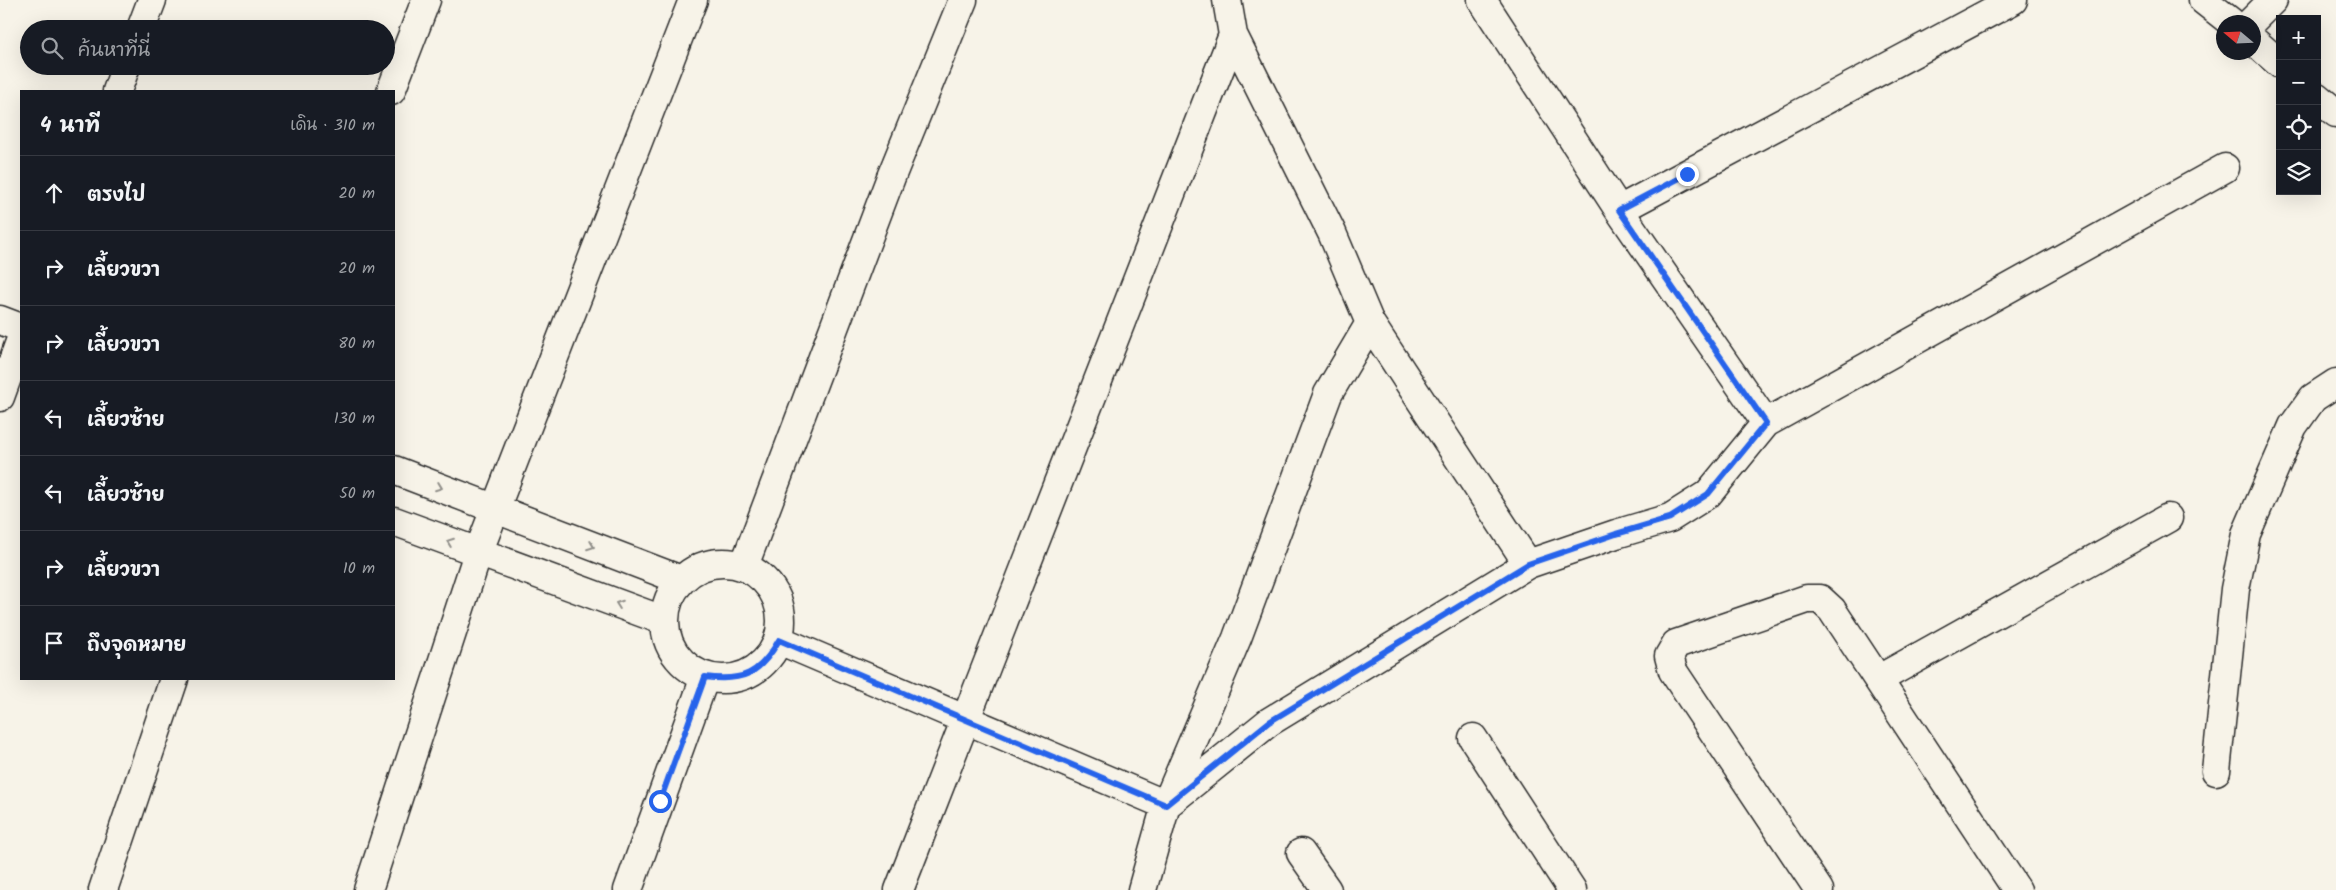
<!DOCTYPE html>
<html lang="th">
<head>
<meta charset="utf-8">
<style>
	body { margin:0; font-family:Kalam,"Playpen Sans Thai",sans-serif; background:#242831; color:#f1f3f6 }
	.controls { position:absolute; right:15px; top:15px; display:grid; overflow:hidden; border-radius:0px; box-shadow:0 5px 20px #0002 }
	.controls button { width:45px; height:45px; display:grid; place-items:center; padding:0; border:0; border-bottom:1px solid #363941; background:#171b24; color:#f1f3f6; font:25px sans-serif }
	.compass { position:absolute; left:2216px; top:15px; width:45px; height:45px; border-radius:50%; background:#171b24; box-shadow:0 5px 20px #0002; rotate:289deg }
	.stop { position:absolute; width:15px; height:15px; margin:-11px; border:4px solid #2563eb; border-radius:50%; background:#fff }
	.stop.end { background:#2563eb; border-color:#fff; box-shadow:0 1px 5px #0008 }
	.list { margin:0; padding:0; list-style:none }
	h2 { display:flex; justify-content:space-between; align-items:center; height:65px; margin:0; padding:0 20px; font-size:21px }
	h2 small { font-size:16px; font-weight:400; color:#9ea1a6 }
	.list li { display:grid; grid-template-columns:32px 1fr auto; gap:15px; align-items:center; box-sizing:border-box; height:75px; padding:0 20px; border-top:1px solid #363941 }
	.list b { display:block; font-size:19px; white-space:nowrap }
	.list em { font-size:16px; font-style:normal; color:#9ea1a6 }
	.icon { flex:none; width:28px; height:28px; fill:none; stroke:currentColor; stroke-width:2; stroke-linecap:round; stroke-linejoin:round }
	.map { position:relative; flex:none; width:2336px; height:890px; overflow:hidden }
	.search { position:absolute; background:#171b24; box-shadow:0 5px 20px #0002; left:20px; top:20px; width:375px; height:55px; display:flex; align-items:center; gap:12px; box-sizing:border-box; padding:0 18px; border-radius:28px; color:#9ea1a6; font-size:19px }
	.panel { position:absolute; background:#171b24; box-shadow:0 5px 20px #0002; left:20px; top:90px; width:375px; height:590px; border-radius:0px }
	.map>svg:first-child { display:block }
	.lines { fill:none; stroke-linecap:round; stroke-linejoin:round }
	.street-casing { stroke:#2b2b2b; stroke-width:31 }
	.street { stroke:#f7f3e8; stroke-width:28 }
	.oneway { stroke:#918f8a }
	.route { stroke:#2563eb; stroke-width:6 }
</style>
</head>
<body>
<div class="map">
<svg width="2336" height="890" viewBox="0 0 2336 890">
	<rect width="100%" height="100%" fill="#f7f3e8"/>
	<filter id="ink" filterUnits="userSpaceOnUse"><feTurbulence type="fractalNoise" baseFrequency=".02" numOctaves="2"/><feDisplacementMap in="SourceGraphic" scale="10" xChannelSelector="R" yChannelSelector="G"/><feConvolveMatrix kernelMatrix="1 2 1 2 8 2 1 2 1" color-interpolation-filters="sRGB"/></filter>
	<g filter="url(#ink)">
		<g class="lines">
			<defs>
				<path id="street" d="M1227,0L1233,35L1332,233L1370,323L1528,564
					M1482,0L1619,210L1766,423
					M2203,0L2231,22
					M2251,22L2273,0
					M141,29L152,0
					M2254,41L2280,64
					M117,91L126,66
					M391,91L426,0
					M2317,97L2336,113
					M1619,210L2013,0
					M0,320L21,328
					M0,397L21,339
					M394,470L681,580
					M394,521L665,621
					M665 621a58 58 0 1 1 116 0a58 58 0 1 1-116 0Z
					M744,566L891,177L963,0
					M779,640L1166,805L1269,722L1528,564L1616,534L1670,518L1708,494L1766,423L2225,168
					M1879,679L2168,518
					M1473,738L1572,890
					M2216,771L2235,589L2246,534L2293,426L2313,398L2336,383
					M1301,853L1327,890
					M103,890L174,679
					M368,890L478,553L693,0
					M628,890L705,677
					M899,890L1233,35
					M1142,890L1166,805L1237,638L1328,394L1370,323
					M1819,890L1673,671L1669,656L1676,644L1807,599H1820L1832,610L2017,890"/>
			</defs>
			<use href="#street" class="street-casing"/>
			<use href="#street" class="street"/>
		</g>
		<defs><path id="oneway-chevron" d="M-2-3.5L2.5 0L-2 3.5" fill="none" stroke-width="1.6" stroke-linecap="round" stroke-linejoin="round" transform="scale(1.25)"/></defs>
		<g class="oneway">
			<use href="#oneway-chevron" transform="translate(439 487) rotate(21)"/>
			<use href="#oneway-chevron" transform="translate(450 542) rotate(-159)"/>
			<use href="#oneway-chevron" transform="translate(591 546) rotate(21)"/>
			<use href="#oneway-chevron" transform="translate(619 604) rotate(-160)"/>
		</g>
	</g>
	<g class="lines" filter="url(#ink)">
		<path class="route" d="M660,801L705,677C743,682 760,674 779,640L1166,805L1269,722L1528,564L1616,534L1670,518L1708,494L1766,423L1619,210L1687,174"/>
	</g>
</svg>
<div class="controls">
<button>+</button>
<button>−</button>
<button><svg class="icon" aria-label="locate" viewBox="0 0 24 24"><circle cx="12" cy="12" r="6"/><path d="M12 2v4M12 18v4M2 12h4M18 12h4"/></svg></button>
<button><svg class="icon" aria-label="layers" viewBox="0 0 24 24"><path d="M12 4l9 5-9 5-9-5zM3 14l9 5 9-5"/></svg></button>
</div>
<svg class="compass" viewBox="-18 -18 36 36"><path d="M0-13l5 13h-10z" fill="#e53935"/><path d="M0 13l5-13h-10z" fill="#9ea1a6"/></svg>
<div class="stop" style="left:660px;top:801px"></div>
<div class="stop end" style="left:1687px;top:174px"></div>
<div class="search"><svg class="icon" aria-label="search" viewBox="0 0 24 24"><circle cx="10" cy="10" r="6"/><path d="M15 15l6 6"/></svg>ค้นหาที่นี่</div>
<section class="panel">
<h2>4 นาที<small>เดิน · 310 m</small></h2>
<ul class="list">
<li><svg class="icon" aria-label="ahead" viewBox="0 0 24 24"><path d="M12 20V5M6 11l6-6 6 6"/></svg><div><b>ตรงไป</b></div><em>20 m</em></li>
<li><svg class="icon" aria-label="right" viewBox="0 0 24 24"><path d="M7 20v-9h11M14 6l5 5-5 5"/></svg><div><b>เลี้ยวขวา</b></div><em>20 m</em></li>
<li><svg class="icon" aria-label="right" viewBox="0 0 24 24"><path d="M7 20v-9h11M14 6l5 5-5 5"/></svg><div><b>เลี้ยวขวา</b></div><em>80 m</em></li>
<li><svg class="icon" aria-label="left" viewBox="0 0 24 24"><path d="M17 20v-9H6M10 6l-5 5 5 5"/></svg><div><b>เลี้ยวซ้าย</b></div><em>130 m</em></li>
<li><svg class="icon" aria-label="left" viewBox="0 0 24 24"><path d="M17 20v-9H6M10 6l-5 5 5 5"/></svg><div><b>เลี้ยวซ้าย</b></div><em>50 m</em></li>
<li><svg class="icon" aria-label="right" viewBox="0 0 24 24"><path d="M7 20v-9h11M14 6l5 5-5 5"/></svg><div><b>เลี้ยวขวา</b></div><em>10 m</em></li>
<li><svg class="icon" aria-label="arrive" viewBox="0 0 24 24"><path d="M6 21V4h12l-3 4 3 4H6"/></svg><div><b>ถึงจุดหมาย</b></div></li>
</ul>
</section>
</div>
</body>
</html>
